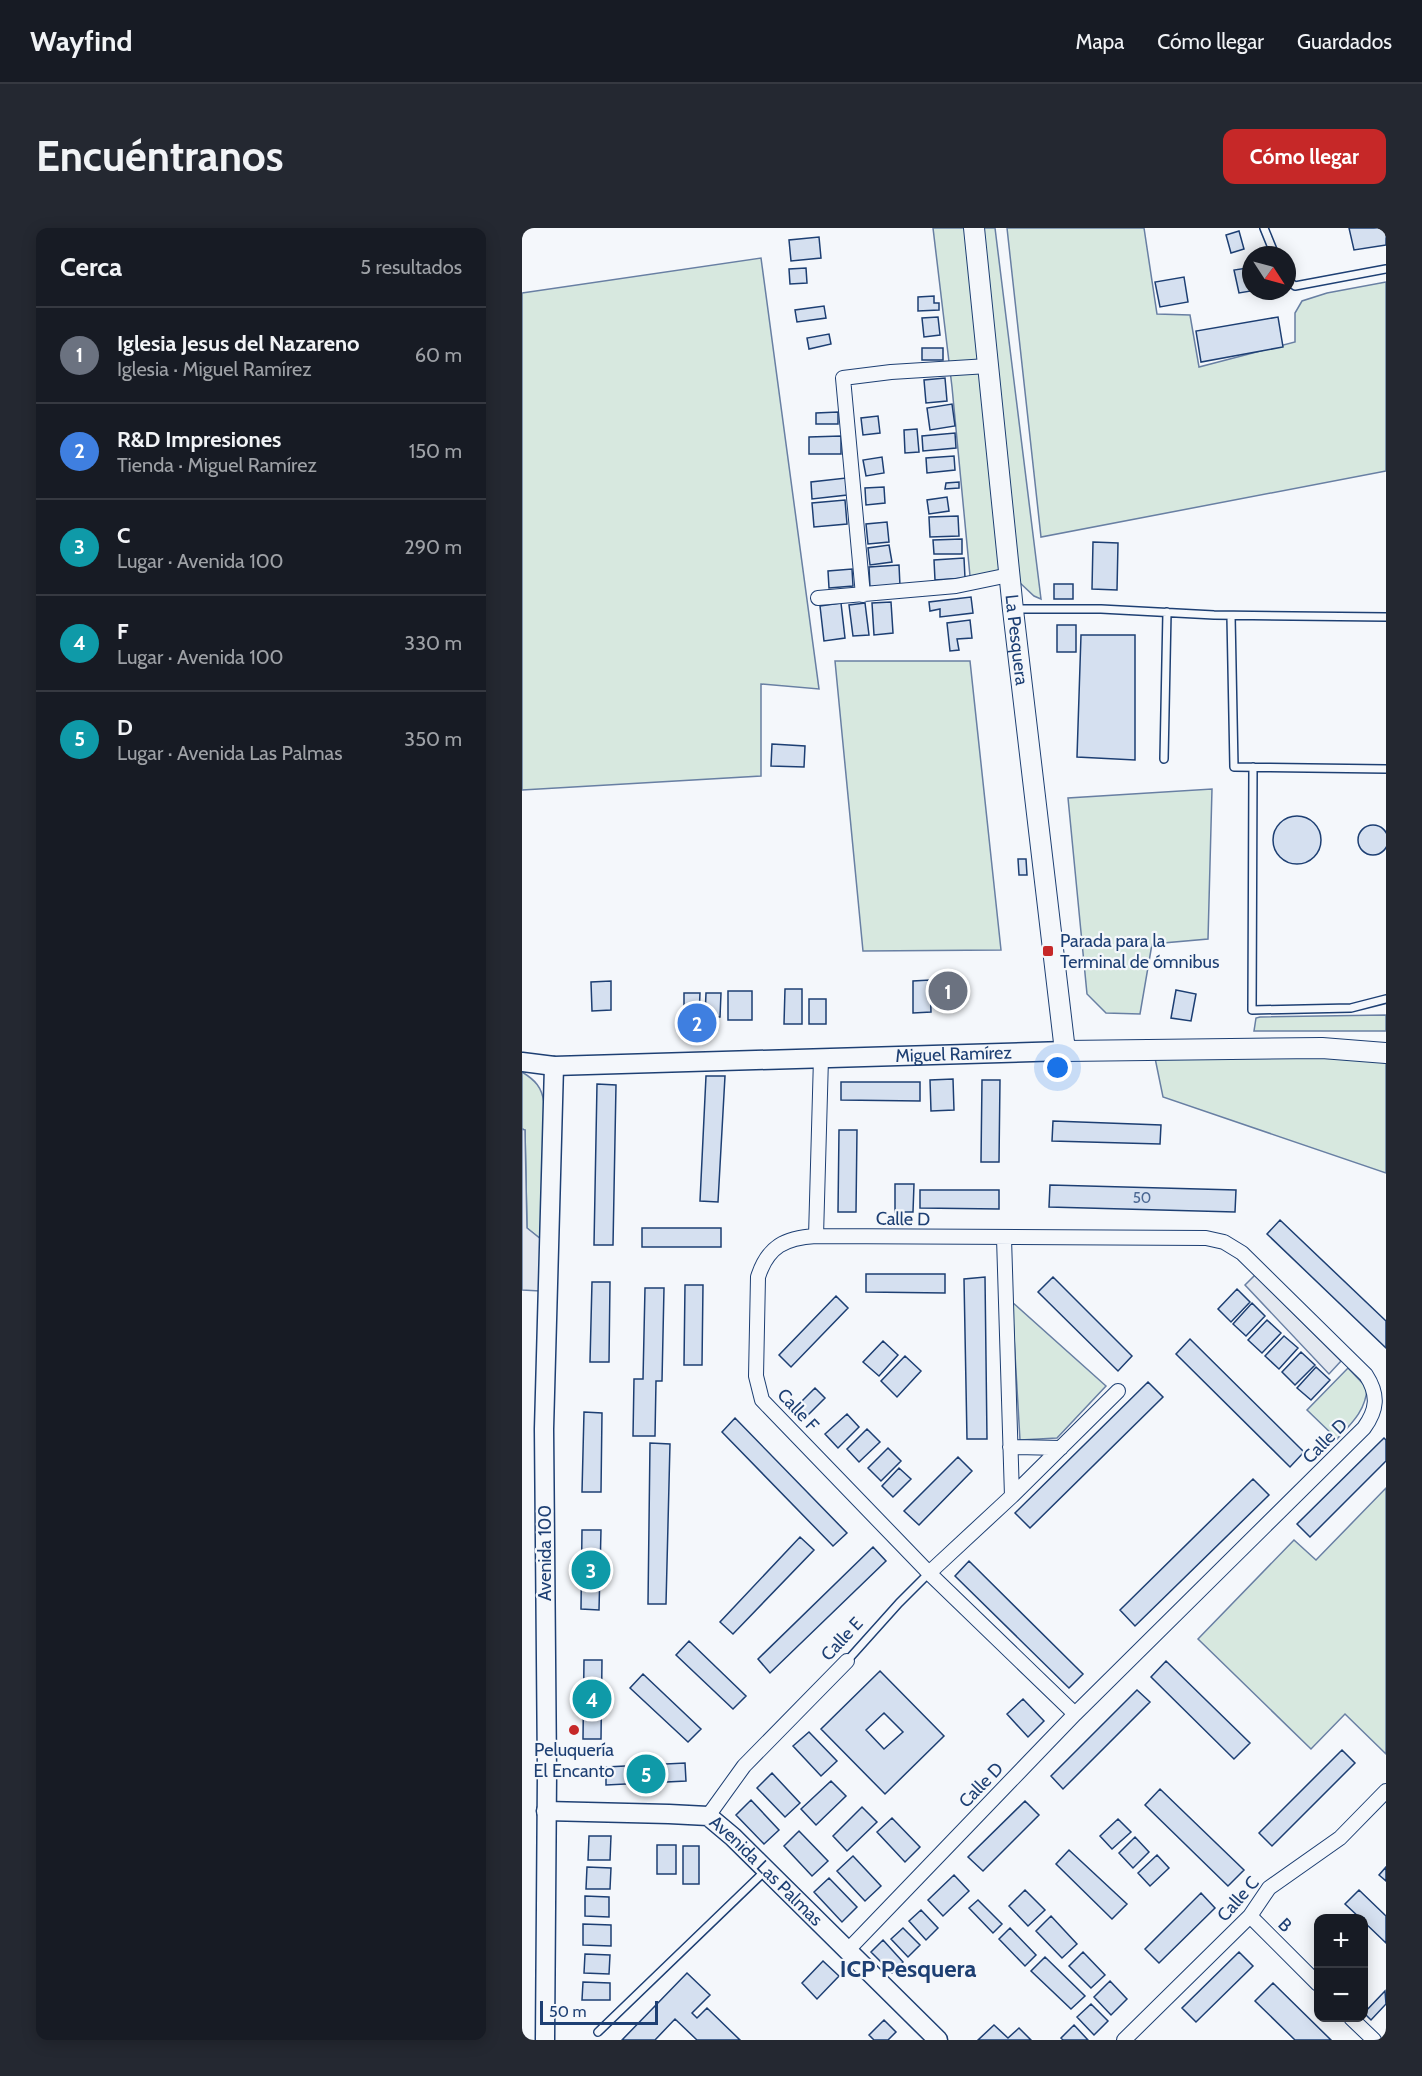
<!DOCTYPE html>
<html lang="es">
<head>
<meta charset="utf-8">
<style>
	body { margin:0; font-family:Cabin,sans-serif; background:#242831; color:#f1f3f6 }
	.controls { position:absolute; right:18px; bottom:18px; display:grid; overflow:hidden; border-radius:12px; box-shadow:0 3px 15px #0003 }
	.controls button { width:54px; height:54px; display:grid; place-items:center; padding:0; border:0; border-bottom:2px solid #363941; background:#171b24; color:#f1f3f6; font:30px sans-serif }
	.compass { position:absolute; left:720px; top:18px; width:54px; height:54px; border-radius:50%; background:#171b24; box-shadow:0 3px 15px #0003; rotate:126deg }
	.scale { position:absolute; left:18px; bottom:15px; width:118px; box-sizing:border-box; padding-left:6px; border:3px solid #1d3f73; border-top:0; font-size:16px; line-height:21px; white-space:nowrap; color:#1d3f73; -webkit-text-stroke:4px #f4f7fb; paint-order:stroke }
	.you { position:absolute; left:536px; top:840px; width:21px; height:21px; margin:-15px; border:4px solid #fff; border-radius:50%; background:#1a73e8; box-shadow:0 0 0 9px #1a73e833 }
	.badge { display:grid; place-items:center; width:39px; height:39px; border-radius:50%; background:#c62828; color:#fff; font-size:20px; font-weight:700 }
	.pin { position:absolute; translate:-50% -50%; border:3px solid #fff; box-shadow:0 2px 6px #0006 }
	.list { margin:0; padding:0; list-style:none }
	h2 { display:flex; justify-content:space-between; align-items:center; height:78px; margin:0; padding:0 24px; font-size:26px }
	h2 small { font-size:20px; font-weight:400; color:#9ea1a6 }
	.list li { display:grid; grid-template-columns:39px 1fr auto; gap:18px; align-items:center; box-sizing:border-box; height:96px; padding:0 24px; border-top:2px solid #363941 }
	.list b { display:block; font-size:22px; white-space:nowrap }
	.list p { margin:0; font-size:20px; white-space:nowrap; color:#9ea1a6 }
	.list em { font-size:20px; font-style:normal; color:#9ea1a6 }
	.map { position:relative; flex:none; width:864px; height:1812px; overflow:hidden; border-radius:12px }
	header { display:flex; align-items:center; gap:36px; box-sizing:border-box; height:84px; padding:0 30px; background:#171b24; border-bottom:2px solid #363941 }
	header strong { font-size:28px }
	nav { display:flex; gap:33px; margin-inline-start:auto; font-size:21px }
	.intro { display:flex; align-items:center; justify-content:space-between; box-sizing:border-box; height:144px; padding:0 36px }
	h1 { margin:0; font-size:42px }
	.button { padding:15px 27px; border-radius:12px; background:#c62828; color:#fff; font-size:21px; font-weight:700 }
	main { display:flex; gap:36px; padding:0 36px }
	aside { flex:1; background:#171b24; border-radius:12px; box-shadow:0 3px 15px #0003 }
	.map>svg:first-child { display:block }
	.green { fill:#d7e8df; stroke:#687fa3; stroke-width:1.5 }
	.parking { fill:#e3e8f0; stroke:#687fa3; stroke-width:1.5 }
	.building { fill:#d5e0f0; stroke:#1d3f73; stroke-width:1.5; fill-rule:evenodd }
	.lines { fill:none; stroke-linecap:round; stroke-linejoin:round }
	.service-casing { stroke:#1d3f73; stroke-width:10 }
	.minor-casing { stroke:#1d3f73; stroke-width:16 }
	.tertiary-casing { stroke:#1d3f73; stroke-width:21 }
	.secondary-casing { stroke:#1d3f73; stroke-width:22 }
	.service { stroke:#f4f7fb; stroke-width:7 }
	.minor { stroke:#f4f7fb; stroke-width:14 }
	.tertiary { stroke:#f4f7fb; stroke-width:18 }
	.secondary { stroke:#f4f7fb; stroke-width:20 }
	.poi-dot { fill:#c62828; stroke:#f4f7fb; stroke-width:2 }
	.labels { text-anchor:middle; stroke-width:4.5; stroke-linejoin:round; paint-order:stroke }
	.number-label { font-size:15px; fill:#4b6792 }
	.street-label { font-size:18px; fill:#1d3f73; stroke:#f4f7fb }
	.poi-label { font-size:18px; fill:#1d3f73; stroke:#f4f7fb; text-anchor:start }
	.district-label { font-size:24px; font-weight:bold; fill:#1d3f73; stroke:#f4f7fb }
</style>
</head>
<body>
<header>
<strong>Wayfind</strong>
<nav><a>Mapa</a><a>Cómo llegar</a><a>Guardados</a></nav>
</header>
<div class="intro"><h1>Encuéntranos</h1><a class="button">Cómo llegar</a></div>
<main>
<aside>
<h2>Cerca<small>5 resultados</small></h2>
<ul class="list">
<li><span class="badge" style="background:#6b7280">1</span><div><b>Iglesia Jesus del Nazareno</b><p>Iglesia · Miguel Ramírez</p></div><em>60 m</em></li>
<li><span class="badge" style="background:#3f7fe0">2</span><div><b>R&amp;D Impresiones</b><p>Tienda · Miguel Ramírez</p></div><em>150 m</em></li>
<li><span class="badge" style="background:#0f9aa8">3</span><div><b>C</b><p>Lugar · Avenida 100</p></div><em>290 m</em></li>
<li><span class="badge" style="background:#0f9aa8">4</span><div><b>F</b><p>Lugar · Avenida 100</p></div><em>330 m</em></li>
<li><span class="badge" style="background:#0f9aa8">5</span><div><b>D</b><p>Lugar · Avenida Las Palmas</p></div><em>350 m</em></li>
</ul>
</aside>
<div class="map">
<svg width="864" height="1812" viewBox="0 0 864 1812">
	<rect width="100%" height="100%" fill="#f4f7fb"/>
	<path class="green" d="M411,0H445L479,345L448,348L430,159Z
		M459,0H473L519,371L512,368L497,354Z
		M485,0H622L635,86L668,87L677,139L773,114V85L780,73L805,65L864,54V243L519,309Z
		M239,30L297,461L239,456V548L0,562V65Z
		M313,433H448L479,722L341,723Z
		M690,561L686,711L630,716L618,786L584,785L565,766L546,570Z
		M864,787V803H732L734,790L738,789Z
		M794,828L864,834V945L641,869L633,830Z
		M0,844C13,852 20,859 22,875L20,1012L5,1000L3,902L0,901Z
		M490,1074L584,1158L535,1210L498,1212Z
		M826,1140L845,1160C844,1182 830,1195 815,1211L785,1182Z
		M864,1260V1526L823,1486L789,1521L676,1411L772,1312L794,1332Z"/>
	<path class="parking" d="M0,901L3,902L5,1000L20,1012L18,1063L0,1062Z
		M733,1047L819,1133L807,1146L723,1057Z"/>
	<path class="building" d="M827,0H864V17L832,22Z
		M717,3L722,21L709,25L704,7Z
		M297,9L299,30L269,33L267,12Z
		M284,40L285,55L268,56L267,41Z
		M725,40L729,63L717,65L712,42Z
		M662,49L666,74L638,79L633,54Z
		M412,68V75H417V82L396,83V69Z
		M302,78L304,90L275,94L273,82Z
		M416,89L418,107L402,109L400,90Z
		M756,89L761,119L679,134L674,103Z
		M307,106L309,116L287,121L285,110Z
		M400,120H421V132H400Z
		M423,150L425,173L404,175L402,152Z
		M430,176L433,198L408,202L405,180Z
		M316,184V196H294V185Z
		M356,188L358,205L341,207L339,190Z
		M395,201L397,224L383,225L382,202Z
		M433,205L434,220L401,223L400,208Z
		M319,208V226H287V209Z
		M432,228L433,242L405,245L404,230Z
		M360,229L362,245L344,248L341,232Z
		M324,250L325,267L290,271L289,254Z
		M437,254V260L423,261L424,255Z
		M362,259L363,275L344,277L343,260Z
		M425,269L427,283L407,286L405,272Z
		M323,272L325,296L292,299L290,275Z
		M436,288L437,308L408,309L407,289Z
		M365,294L367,314L346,316L344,296Z
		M440,311V326H412L411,312Z
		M571,314L596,315L595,362L570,361Z
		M367,317L370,334L348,337L346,320Z
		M442,330L443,350L413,352L412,332Z
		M377,337L378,358L348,360L347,339Z
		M330,341L331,358L307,360L306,343Z
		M532,356H551V371H532Z
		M449,369L451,385L418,389V381L408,383L407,374Z
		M369,374L371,405L352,407L350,375Z
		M319,375L323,410L302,413L298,378Z
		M343,375L347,407L331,408L327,377Z
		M448,392L450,410L435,411L437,422L428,423L425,395Z
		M535,397H554V424H535Z
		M559,407H613V532L555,529Z
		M250,516L283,518L282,539L249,538Z
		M751 612a24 24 0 1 1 48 0a24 24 0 1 1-48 0Z
		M836 612a15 15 0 1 1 30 0a15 15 0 1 1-30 0Z
		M496,631H504L505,647H497Z
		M436,749V776H416V750Z
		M408,752L409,784L391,785V753Z
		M89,753V782L70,783L69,754Z
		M263,761H280V796H262Z
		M654,762L674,766L669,793L649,790Z
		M206,763H230V792H206Z
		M162,765H178L177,788L162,787Z
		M184,765H199L198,789H183Z
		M287,771H304V796H287Z
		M184,848H203L196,974L178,973Z
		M431,851L432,882L409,883L408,852Z
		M460,852H478L477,934H459Z
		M319,854H398V873L319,872Z
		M75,856L94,857L91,1017H72Z
		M531,893L639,897L638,916L530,913Z
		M317,902H335L334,984H316Z
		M373,956H392L391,984H373Z
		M528,957L714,962L713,984L527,979Z
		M398,962H477V981L398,980Z
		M758,992L864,1093V1120L745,1006Z
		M120,1000H199V1019H120Z
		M344,1046H423V1065L344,1064Z
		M463,1049L465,1211H445L442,1051Z
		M531,1049L610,1128L596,1143L516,1064Z
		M70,1054H88L87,1134H68Z
		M163,1057H181L180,1137H162Z
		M123,1060H142L140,1153H134L133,1208H111L112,1151H121Z
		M715,1061L728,1074L709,1094L696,1081Z
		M314,1068L326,1080L269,1139L257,1127Z
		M730,1075L743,1088L724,1108L711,1096Z
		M745,1092L759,1105L740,1125L726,1112Z
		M762,1108L776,1120L757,1141L743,1128Z
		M668,1111L782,1224L768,1239L654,1126Z
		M361,1113L376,1127L357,1148L341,1134Z
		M779,1124L793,1137L773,1157L760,1144Z
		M383,1128L399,1143L375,1169L359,1153Z
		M794,1139L808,1152L789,1172L775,1160Z
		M626,1154L641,1169L508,1300L493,1285Z
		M293,1160L303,1170L284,1189L274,1179Z
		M62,1184L80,1185L79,1264H60Z
		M325,1186L337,1199L316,1220L303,1206Z
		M213,1190L325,1305L311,1318L200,1204Z
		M345,1201L358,1214L337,1234L325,1221Z
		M862,1210L864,1212V1233L788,1309L775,1296Z
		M128,1215L148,1216L144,1376H126Z
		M366,1220L379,1233L359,1253L346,1240Z
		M436,1229L450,1243L397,1297L382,1283Z
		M377,1240L389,1251L371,1269L360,1258Z
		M731,1251L747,1267L613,1398L598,1382Z
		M60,1302H79L77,1382L59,1381Z
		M278,1309L292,1322L211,1406L198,1394Z
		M351,1319L364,1333L248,1445L236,1431Z
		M447,1333L561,1446L547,1460L433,1348Z
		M167,1413L224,1468L211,1481L154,1427Z
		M62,1432H80L79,1511H61Z
		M644,1433L728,1515L712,1531L629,1449Z
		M358,1443L422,1508L363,1566L299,1501ZM362,1485L381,1504L362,1521L344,1502Z
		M121,1446L179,1501L166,1514L108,1460Z
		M615,1462L628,1474L541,1561L529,1548Z
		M501,1471L522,1493L506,1509L485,1486Z
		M287,1504L315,1533L299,1548L271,1518Z
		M820,1522L833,1535L750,1618L737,1605Z
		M163,1535L164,1553L84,1557V1539Z
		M250,1545L278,1575L263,1589L235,1560Z
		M309,1553L324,1568L294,1597L279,1581Z
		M638,1561L722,1642L706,1658L623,1577Z
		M229,1572L257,1602L242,1616L214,1587Z
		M503,1573L517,1587L461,1643L446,1629Z
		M340,1579L355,1594L325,1623L311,1608Z
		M370,1590L398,1619L383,1634L355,1604Z
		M596,1591L609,1604L590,1621L578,1608Z
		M277,1603L306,1633L290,1648L262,1618Z
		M67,1608H89L88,1632H66Z
		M613,1609L627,1624L611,1640L597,1625Z
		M135,1617H154V1646H135Z
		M161,1618H177V1656H161Z
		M547,1622L605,1676L590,1691L534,1636Z
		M635,1627L647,1640L628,1658L616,1645Z
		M331,1628L359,1658L343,1673L315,1643Z
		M65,1639L89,1640L88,1661H64Z
		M864,1639V1653L857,1647Z
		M432,1647L447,1663L421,1688L406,1672Z
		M307,1650L335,1679L320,1694L292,1664Z
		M503,1662L523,1682L506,1698L487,1678Z
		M837,1662L864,1688V1715L842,1694V1690H838L823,1676Z
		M679,1665L693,1680L637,1735L623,1721Z
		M63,1668L87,1669V1689L63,1688Z
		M456,1672L480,1696L471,1705L447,1680Z
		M399,1682L416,1700L404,1712L387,1693Z
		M529,1688L555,1716L540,1730L514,1703Z
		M61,1696L89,1697V1718L61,1717Z
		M381,1700L398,1717L386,1729L369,1711Z
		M488,1700L514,1727L503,1738L477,1711Z
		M361,1712L381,1734L370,1745L349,1724Z
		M561,1724L583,1747L569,1760L547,1738Z
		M717,1724L731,1738L674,1794L660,1780Z
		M63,1726L88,1727L87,1746L62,1745Z
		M523,1729L563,1768L549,1781L509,1743Z
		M301,1733L317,1748L295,1771L280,1755Z
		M165,1745L188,1767L170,1785L175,1790L185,1780L218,1812H175L153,1791L133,1812H100Z
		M588,1753L605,1771L589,1787L572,1769Z
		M61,1754L88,1755V1772H60Z
		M751,1755L809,1812H773L733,1773Z
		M863,1763L864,1776L849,1792L842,1785Z
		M569,1776L586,1793L572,1807L555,1789Z
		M362,1792L374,1804L366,1812H352L347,1807Z
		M472,1797L486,1810L497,1800L509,1812H456Z
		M552,1797L566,1812H541L539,1810Z"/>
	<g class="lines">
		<defs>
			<path id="service" d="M742,0L753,27
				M765,52L773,58L864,41
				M493,381H579L692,387L864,389
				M709,388L712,539L864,541
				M642,531L645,384
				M731,539L730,782L829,780L864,771
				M325,1433L377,1375L407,1345
				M76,1804L243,1643"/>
			<path id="minor" d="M341,367L321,150L369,144L466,138
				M296,370L434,358L487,347
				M294,1008L299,830
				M482,1010L490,1268
				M488,1219L539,1220
				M407,1345L490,1268L596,1163
				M186,1588L222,1538L325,1433
				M728,1688L796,1756
				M325,1723L553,1486L842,1200C855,1182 857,1167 844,1147L720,1025L702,1014L684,1010L294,1008C263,1010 246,1018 236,1049L234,1148L240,1172L407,1345L553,1486
				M829,1790L852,1812
				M602,1812L728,1688L747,1660L818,1610L864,1563"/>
			<g id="tertiary">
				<path id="s1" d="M0,834L32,838L543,823"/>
				<path id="s2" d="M24,1583L147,1586L186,1588L211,1609L416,1812"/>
				<path d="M23,1812L25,1545L22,1201L32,838"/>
			</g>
			<g id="secondary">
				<path id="s3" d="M452,0L491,382L543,823L800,820L864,825"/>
			</g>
		</defs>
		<use href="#service" class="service-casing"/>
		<use href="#minor" class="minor-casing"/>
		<use href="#tertiary" class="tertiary-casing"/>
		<use href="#secondary" class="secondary-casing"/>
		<use href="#service" class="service"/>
		<use href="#minor" class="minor"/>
		<use href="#tertiary" class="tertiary"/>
		<use href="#secondary" class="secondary"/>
	</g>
	<g class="poi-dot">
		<rect x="520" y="717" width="12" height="12" rx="3"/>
		<circle cx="52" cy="1502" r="6"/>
	</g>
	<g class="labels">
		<g class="number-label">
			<text x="620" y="975">50</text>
		</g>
		<g class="street-label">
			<text dy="6" stroke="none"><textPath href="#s3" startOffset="414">La Pesquera</textPath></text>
			<text dy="6" stroke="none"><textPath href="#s1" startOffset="432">Miguel Ramírez</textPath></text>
			<text transform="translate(381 991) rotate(1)" y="6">Calle D</text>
			<text transform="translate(276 1182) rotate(47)" y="6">Calle F</text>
			<text transform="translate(803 1213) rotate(-45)" y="6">Calle D</text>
			<text transform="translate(23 1325) rotate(-90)" y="6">Avenida 100</text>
			<text transform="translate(320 1411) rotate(-47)" y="6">Calle E</text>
			<text transform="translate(459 1557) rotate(-46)" y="6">Calle D</text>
			<text dy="6" stroke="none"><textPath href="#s2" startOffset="242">Avenida Las Palmas</textPath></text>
			<text transform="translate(716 1671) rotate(-49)" y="6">Calle C</text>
			<text transform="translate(763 1697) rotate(45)" y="6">B</text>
		</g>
		<g class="poi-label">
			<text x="538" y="719">Parada para la<tspan x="538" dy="21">Terminal de ómnibus</tspan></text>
			<text x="52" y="1528" text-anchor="middle">Peluquería<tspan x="52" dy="21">El Encanto</tspan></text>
		</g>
		<g class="district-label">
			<text x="386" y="1749">ICP Pesquera</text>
		</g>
	</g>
</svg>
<div class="controls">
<button>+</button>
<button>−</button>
</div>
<svg class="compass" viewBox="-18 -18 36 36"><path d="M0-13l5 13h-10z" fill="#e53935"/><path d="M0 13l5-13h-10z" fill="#9ea1a6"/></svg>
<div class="scale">50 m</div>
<div class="you"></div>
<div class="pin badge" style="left:426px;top:763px;background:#6b7280">1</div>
<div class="pin badge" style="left:175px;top:795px;background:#3f7fe0">2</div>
<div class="pin badge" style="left:69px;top:1342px;background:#0f9aa8">3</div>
<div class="pin badge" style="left:70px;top:1471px;background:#0f9aa8">4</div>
<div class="pin badge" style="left:124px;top:1546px;background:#0f9aa8">5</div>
</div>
</main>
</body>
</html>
